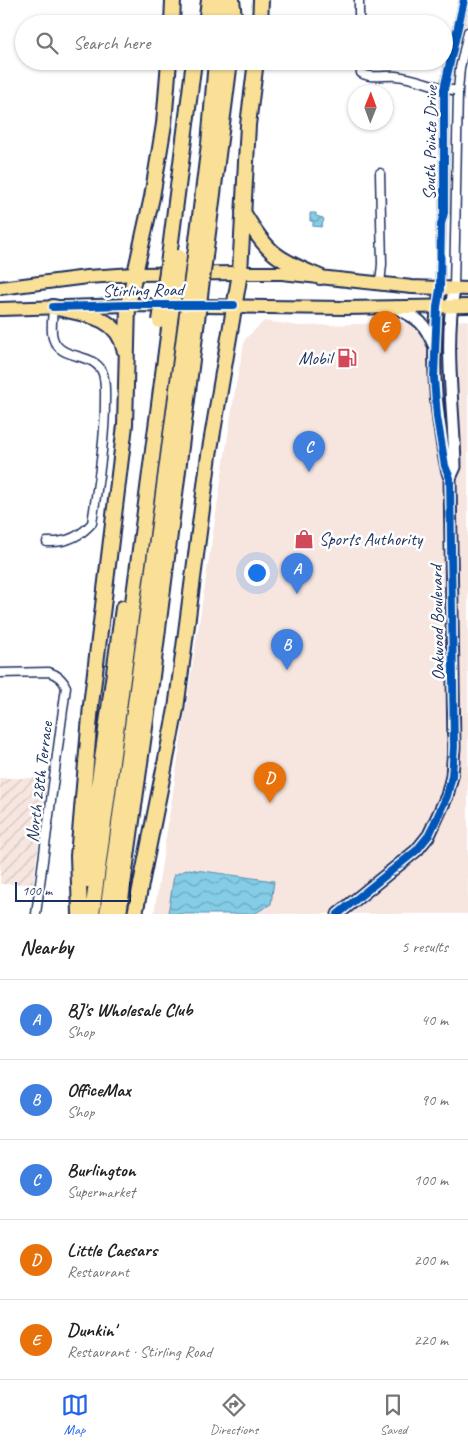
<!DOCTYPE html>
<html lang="en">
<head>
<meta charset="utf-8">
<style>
	body { margin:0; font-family:Caveat,sans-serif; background:#f6f6f6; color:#222 }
	.compass { position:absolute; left:348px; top:85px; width:45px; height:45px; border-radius:50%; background:#fff; box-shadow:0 1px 4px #0004; rotate:1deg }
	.scale { position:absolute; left:15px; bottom:12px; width:116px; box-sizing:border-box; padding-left:5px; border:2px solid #1b2f5e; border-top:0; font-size:14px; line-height:18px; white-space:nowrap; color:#1b2f5e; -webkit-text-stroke:4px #fff; paint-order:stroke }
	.you { position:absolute; left:256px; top:572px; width:18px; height:18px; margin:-12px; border:4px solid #fff; border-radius:50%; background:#1a73e8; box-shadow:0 0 0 8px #1a73e833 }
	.badge { display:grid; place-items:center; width:32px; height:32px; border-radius:50%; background:#2563eb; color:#fff; font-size:16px; font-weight:700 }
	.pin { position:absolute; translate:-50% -41px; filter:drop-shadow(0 1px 2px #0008) }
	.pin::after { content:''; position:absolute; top:26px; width:18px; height:15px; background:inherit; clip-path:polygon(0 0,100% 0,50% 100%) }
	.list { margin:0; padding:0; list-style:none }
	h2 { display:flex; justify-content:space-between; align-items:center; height:65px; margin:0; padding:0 20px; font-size:21px }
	h2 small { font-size:16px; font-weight:400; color:#767676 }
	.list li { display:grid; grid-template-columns:32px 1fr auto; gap:15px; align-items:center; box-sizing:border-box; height:80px; padding:0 20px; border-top:1px solid #e0e0e0 }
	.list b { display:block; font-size:19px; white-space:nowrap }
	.list p { margin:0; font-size:16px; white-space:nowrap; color:#767676 }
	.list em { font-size:16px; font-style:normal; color:#767676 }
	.icon { flex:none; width:28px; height:28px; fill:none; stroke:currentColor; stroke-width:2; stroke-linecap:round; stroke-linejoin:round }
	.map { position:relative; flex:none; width:468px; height:914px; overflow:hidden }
	.search { position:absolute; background:#fff; box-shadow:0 1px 4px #0004; left:15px; right:15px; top:15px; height:55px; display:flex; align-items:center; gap:12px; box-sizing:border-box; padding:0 18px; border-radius:28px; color:#767676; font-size:19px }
	.sheet { height:465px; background:#fff }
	nav { display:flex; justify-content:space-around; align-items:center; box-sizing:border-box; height:70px; border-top:1px solid #e0e0e0; background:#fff; font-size:14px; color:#767676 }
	nav a { display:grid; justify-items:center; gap:2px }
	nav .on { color:#2563eb }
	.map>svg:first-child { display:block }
	.built { fill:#f7e6e0 }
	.industrial { fill:url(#industrial-furrows) }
	.water { fill:url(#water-waves); stroke:#5b8db0 }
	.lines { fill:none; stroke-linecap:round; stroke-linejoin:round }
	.street-casing { stroke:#1b2f5e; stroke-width:11 }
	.secondary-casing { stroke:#1b2f5e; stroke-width:15 }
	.primary-casing { stroke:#1b2f5e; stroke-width:16 }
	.highway-casing { stroke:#1b2f5e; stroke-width:18 }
	.street { stroke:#fff; stroke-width:8 }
	.secondary { stroke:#fff; stroke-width:11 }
	.primary { stroke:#fadf96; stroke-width:12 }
	.highway { stroke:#fadf96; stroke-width:14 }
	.highway-bridge-casing { stroke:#1b2f5e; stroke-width:18; stroke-linecap:butt }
	.highway-bridge { stroke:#fadf96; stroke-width:14 }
	.cycleway-casing { stroke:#fff; stroke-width:11 }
	.cycleway { stroke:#0057b8; stroke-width:8 }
	.labels { text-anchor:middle; stroke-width:5; stroke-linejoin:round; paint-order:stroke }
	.street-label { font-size:18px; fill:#1b2f5e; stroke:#fff }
	.poi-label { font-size:18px; fill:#1b2f5e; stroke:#fff; text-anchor:end }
</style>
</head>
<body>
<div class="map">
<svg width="468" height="914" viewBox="0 0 468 914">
	<defs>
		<pattern id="industrial-furrows" width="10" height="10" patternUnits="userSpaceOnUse" patternTransform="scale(1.25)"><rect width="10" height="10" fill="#f7e6e0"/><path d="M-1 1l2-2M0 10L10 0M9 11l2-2" fill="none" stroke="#d3c6c3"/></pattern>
		<pattern id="water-waves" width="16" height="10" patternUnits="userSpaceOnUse" patternTransform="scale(1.25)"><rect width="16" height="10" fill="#85cce6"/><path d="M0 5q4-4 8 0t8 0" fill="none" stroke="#6ca6be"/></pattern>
	</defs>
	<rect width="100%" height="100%" fill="#fff"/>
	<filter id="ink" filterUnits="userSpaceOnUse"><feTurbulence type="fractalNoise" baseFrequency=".02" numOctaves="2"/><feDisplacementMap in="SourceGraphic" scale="10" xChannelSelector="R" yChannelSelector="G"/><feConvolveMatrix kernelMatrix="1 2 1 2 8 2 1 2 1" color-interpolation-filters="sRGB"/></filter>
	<g filter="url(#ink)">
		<path class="built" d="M460,0H468V57H462Z
			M468,320V914H154L235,390L245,339L264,321L300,326Z"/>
		<path class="industrial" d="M0,778H48L33,884H0Z"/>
		<path class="water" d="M310,213H316V216L323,218L324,220L321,227L313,226V221H310Z
			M189,869L274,881L271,904L254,914H168L174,875Z"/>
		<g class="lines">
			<defs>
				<path id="street" d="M359,0V24
					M360,61L361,73C370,79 385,75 396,76C417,78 436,88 458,91
					M380,284L382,264L380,173
					M440,289L441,224L444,213V89L464,0
					M454,289L458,91L460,68L468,32
					M47,542C64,543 80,537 92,523C98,483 105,442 105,401C105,391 106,380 102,371C91,351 60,361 53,338C50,329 53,317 53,307
					M0,673L49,672C58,675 63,679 66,687L36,914"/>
				<path id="secondary" d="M395,307C418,319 423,320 434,345
					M450,478L455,467C454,408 444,348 454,289
					M338,914L417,850L429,835L447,796L452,776L454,747L450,478C445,465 444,454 442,441C433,390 432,339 440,289"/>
				<path id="primary" d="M0,288L87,277L134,274L240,273H282L412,287L468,289
					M0,309L128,305L344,308L468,306"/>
				<path id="highway" d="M232,0L235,24
					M172,24L173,0
					M206,24L209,0
					M219,24L221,0
					M260,24L261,0
					M243,212C267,253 276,259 320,277
					M195,256L209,144L216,61
					M205,256L230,61
					M169,257L194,61
					M53,307C81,314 118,315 124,349
					M85,881L123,608
					M80,914L78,856L91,705L125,425L128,305L152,197L164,124L169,61
					M92,914L170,321
					M107,914L186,321
					M119,914L151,684L197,320
					M135,914L176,709L209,455L240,273L248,125L256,61"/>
			</defs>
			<use href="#street" class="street-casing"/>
			<use href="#secondary" class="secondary-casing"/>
			<use href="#primary" class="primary-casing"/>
			<use href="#highway" class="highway-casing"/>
			<use href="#street" class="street"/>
			<use href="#secondary" class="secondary"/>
			<use href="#primary" class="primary"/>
			<use href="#highway" class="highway"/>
			<defs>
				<path id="highway-bridge" d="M197,320L205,256
					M160,321L169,257
					M170,321L179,257
					M186,321L195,256"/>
			</defs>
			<use href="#highway-bridge" class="highway-bridge-casing"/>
			<use href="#highway-bridge" class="highway-bridge"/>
			<defs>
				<path id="cycleway" d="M53,307L128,305H234
					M338,914L417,850L429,835L447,796L452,776L454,747L450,478L445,466L437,417L434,378L437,307L440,289L441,224L444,213V89L464,0"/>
			</defs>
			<use href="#cycleway" class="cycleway-casing"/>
			<use href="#cycleway" class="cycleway"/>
		</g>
	</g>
	<defs>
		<symbol id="fuel-bare" viewBox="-9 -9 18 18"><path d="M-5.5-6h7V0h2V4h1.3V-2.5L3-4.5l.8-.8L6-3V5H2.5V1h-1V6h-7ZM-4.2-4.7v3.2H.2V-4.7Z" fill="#d1495b" stroke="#fff" stroke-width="2.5" paint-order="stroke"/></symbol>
		<symbol id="shop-bare" viewBox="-9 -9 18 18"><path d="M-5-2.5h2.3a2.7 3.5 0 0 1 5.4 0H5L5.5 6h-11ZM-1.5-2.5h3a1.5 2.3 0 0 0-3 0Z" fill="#d1495b" stroke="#fff" stroke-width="2.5" paint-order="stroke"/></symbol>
	</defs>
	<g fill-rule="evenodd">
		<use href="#fuel-bare" x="333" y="344" width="28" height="28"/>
		<use href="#shop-bare" x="290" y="525" width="28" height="28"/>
	</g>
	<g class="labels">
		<g class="street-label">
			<text transform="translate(430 143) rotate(-89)" y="6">South Pointe Drive</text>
			<text transform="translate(143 290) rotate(-1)" y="6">Stirling Road</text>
			<text transform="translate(437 623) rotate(-91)" y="6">Oakwood Boulevard</text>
			<text transform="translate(39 782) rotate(-83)" y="6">North 28th Terrace</text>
		</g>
		<g class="poi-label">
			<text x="332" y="364">Mobil</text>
			<text x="319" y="545" text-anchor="start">Sports Authority</text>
		</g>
	</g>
</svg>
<svg class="compass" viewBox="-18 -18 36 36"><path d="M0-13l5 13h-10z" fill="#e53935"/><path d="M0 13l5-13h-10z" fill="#767676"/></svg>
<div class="scale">100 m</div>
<div class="you"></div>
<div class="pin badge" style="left:297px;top:594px;background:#3f7fe0">A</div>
<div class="pin badge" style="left:287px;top:670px;background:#3f7fe0">B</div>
<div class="pin badge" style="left:309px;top:472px;background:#3f7fe0">C</div>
<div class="pin badge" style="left:270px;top:803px;background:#e8710a">D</div>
<div class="pin badge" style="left:385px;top:352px;background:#e8710a">E</div>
<div class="search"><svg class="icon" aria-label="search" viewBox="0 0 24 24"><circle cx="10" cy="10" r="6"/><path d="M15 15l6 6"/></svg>Search here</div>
</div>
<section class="sheet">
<h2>Nearby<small>5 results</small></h2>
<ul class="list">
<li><span class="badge" style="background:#3f7fe0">A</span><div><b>BJ's Wholesale Club</b><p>Shop</p></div><em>40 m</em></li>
<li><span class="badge" style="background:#3f7fe0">B</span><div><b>OfficeMax</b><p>Shop</p></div><em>90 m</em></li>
<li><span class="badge" style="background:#3f7fe0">C</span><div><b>Burlington</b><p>Supermarket</p></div><em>100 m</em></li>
<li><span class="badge" style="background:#e8710a">D</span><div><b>Little Caesars</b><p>Restaurant</p></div><em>200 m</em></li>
<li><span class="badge" style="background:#e8710a">E</span><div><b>Dunkin'</b><p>Restaurant · Stirling Road</p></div><em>220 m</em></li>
</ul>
</section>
<nav>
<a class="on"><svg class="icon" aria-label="map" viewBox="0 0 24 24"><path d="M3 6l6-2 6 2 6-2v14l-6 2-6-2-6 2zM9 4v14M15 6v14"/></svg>Map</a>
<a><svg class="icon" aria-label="directions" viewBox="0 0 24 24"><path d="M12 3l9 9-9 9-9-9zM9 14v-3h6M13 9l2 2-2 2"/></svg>Directions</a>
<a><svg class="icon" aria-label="saved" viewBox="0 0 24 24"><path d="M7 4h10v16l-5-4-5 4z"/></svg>Saved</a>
</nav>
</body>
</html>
